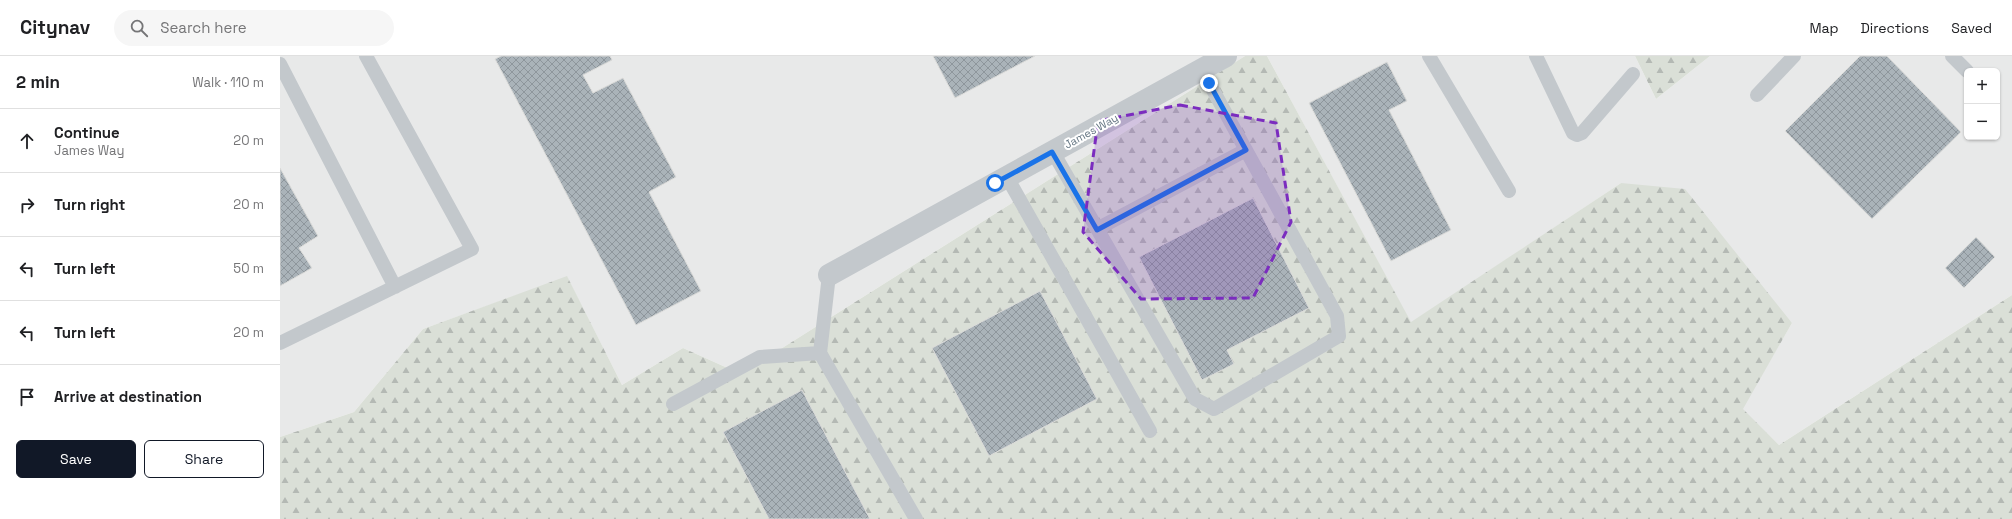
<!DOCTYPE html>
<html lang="en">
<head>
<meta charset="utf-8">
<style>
	body { margin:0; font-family:"Space Grotesk",sans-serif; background:#f6f6f6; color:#202124 }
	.controls { position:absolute; right:12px; top:12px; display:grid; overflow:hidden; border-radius:6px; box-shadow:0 1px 3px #0004 }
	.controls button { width:36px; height:36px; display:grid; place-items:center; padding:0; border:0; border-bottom:1px solid #e0e0e0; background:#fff; color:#202124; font:20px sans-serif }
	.stop { position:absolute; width:12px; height:12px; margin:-9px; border:3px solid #1a73e8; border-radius:50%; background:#fff }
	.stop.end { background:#1a73e8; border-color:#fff; box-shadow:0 1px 4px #0008 }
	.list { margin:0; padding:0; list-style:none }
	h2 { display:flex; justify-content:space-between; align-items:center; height:52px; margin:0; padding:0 16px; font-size:17px }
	h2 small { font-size:13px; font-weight:400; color:#757577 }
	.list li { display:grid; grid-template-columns:26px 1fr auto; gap:12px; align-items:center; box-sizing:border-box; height:64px; padding:0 16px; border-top:1px solid #e0e0e0 }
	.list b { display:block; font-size:15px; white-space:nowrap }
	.list p { margin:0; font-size:13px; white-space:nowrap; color:#757577 }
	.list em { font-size:13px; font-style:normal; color:#757577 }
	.actions { display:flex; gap:8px; padding:12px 16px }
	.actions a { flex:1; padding:9px 0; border:1px solid #111827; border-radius:6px; text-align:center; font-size:14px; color:#111827 }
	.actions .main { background:#111827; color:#fff }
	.icon { flex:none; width:22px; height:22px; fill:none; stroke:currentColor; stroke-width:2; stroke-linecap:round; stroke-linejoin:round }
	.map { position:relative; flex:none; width:1732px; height:463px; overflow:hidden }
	header { display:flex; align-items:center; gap:24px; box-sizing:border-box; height:56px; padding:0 20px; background:#fff; border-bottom:1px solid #e0e0e0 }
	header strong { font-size:19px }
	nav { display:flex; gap:22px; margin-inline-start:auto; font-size:14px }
	.search { width:280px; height:36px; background:#f6f6f6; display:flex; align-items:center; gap:10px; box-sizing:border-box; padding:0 14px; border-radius:22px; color:#757577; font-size:15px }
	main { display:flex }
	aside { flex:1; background:#fff }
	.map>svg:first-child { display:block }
	.built { fill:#e8e9e9; fill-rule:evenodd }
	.forest { fill:url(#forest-firs) }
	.building { fill:url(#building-cross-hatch); stroke:#dcdcda }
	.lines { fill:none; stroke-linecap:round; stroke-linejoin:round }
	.service { stroke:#c3c8cc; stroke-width:14 }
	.minor { stroke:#c3c8cc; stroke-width:22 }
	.route { stroke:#1a73e8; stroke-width:5 }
	.marked { fill:#7b2cbf; fill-opacity:0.2; stroke:#7b2cbf; stroke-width:3; stroke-dasharray:8 5; stroke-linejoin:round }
	.labels { text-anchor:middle; stroke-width:4; stroke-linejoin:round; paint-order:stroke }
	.street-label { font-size:11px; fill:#657683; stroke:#fff }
</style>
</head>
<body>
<header>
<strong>Citynav</strong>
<div class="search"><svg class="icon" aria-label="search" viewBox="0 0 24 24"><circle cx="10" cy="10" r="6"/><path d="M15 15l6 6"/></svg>Search here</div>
<nav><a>Map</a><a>Directions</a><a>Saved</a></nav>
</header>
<main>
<aside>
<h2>2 min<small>Walk · 110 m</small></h2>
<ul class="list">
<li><svg class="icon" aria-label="ahead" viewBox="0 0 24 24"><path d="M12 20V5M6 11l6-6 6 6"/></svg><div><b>Continue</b><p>James Way</p></div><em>20 m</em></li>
<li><svg class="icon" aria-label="right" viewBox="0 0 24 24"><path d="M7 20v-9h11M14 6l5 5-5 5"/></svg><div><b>Turn right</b></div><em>20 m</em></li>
<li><svg class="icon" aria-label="left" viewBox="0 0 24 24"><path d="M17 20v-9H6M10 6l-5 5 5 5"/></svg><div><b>Turn left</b></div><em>50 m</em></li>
<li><svg class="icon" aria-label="left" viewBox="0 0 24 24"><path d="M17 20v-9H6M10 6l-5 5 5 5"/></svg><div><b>Turn left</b></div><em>20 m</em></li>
<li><svg class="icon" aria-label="arrive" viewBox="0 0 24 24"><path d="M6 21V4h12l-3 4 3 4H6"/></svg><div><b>Arrive at destination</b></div></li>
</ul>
<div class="actions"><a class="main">Save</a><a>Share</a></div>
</aside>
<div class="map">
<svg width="1732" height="463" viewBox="0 0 1732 463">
	<defs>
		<pattern id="forest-firs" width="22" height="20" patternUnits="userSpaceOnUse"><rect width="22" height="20" fill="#dadfd7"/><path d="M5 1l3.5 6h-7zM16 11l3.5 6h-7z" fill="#b4b9b4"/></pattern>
		<pattern id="building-cross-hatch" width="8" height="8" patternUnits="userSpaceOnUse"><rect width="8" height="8" fill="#aab3b9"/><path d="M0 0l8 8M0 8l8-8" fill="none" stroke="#8e969c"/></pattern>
	</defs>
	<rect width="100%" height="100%" fill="#fafaf8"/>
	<path class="built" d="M0,0H965L461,318L403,292L342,329L287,221L143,273L74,356L0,381Z
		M987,0H1355L1376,43L1430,0H1732V239L1499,389L1462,353L1512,267L1341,127L1131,267ZM1687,15H1717V81H1687Z"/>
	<path class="forest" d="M965,0H987L1131,266L1341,127L1405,133L1512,267L1463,353L1499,389L1732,239V463H0V381L74,356L143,273L287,220L342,329L403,292L461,318Z
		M1355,0H1430L1376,43Z"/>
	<path class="building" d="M221,0H330L332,4L303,19L313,37L343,22L396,121L369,136L421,235L356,269L215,3Z
		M653,0H755L675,42Z
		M1580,0H1607L1681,76L1592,163L1505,75Z
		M1107,6L1127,45L1109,54L1171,174L1111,205L1029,47Z
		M0,112L38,180L19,192L32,212L0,230Z
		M973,142L1029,252L947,294L954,308L922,324L859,201Z
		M1696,181L1715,201L1684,232L1665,212Z
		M760,235L817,343L709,400L652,292Z
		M522,334L590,463H489L443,376Z"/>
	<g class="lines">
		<path class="service" d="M1149,0L1229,135
			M1256,0L1293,77L1297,79L1302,77L1353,18
			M1672,0L1687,15
			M0,8L115,231
			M1477,39L1514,0
			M773,96L915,343L934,353L1059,280L1057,260L922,14
			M727,121L870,375
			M817,173L966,94
			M549,219L540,297L636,463
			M0,287L192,193L86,0
			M393,348L480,301L540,297"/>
		<path class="minor" d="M549,219L946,0"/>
	</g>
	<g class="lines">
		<path class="route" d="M715,127L772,96L817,174L966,94L929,27"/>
	</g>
	<path class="marked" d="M900,49L996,67L1011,166L973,242L861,243L803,176L818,65Z"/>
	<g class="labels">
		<g class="street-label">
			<text transform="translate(811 75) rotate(-29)" y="4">James Way</text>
		</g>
	</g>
</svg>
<div class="controls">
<button>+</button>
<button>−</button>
</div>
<div class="stop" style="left:715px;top:127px"></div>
<div class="stop end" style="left:929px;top:27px"></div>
</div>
</main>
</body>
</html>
